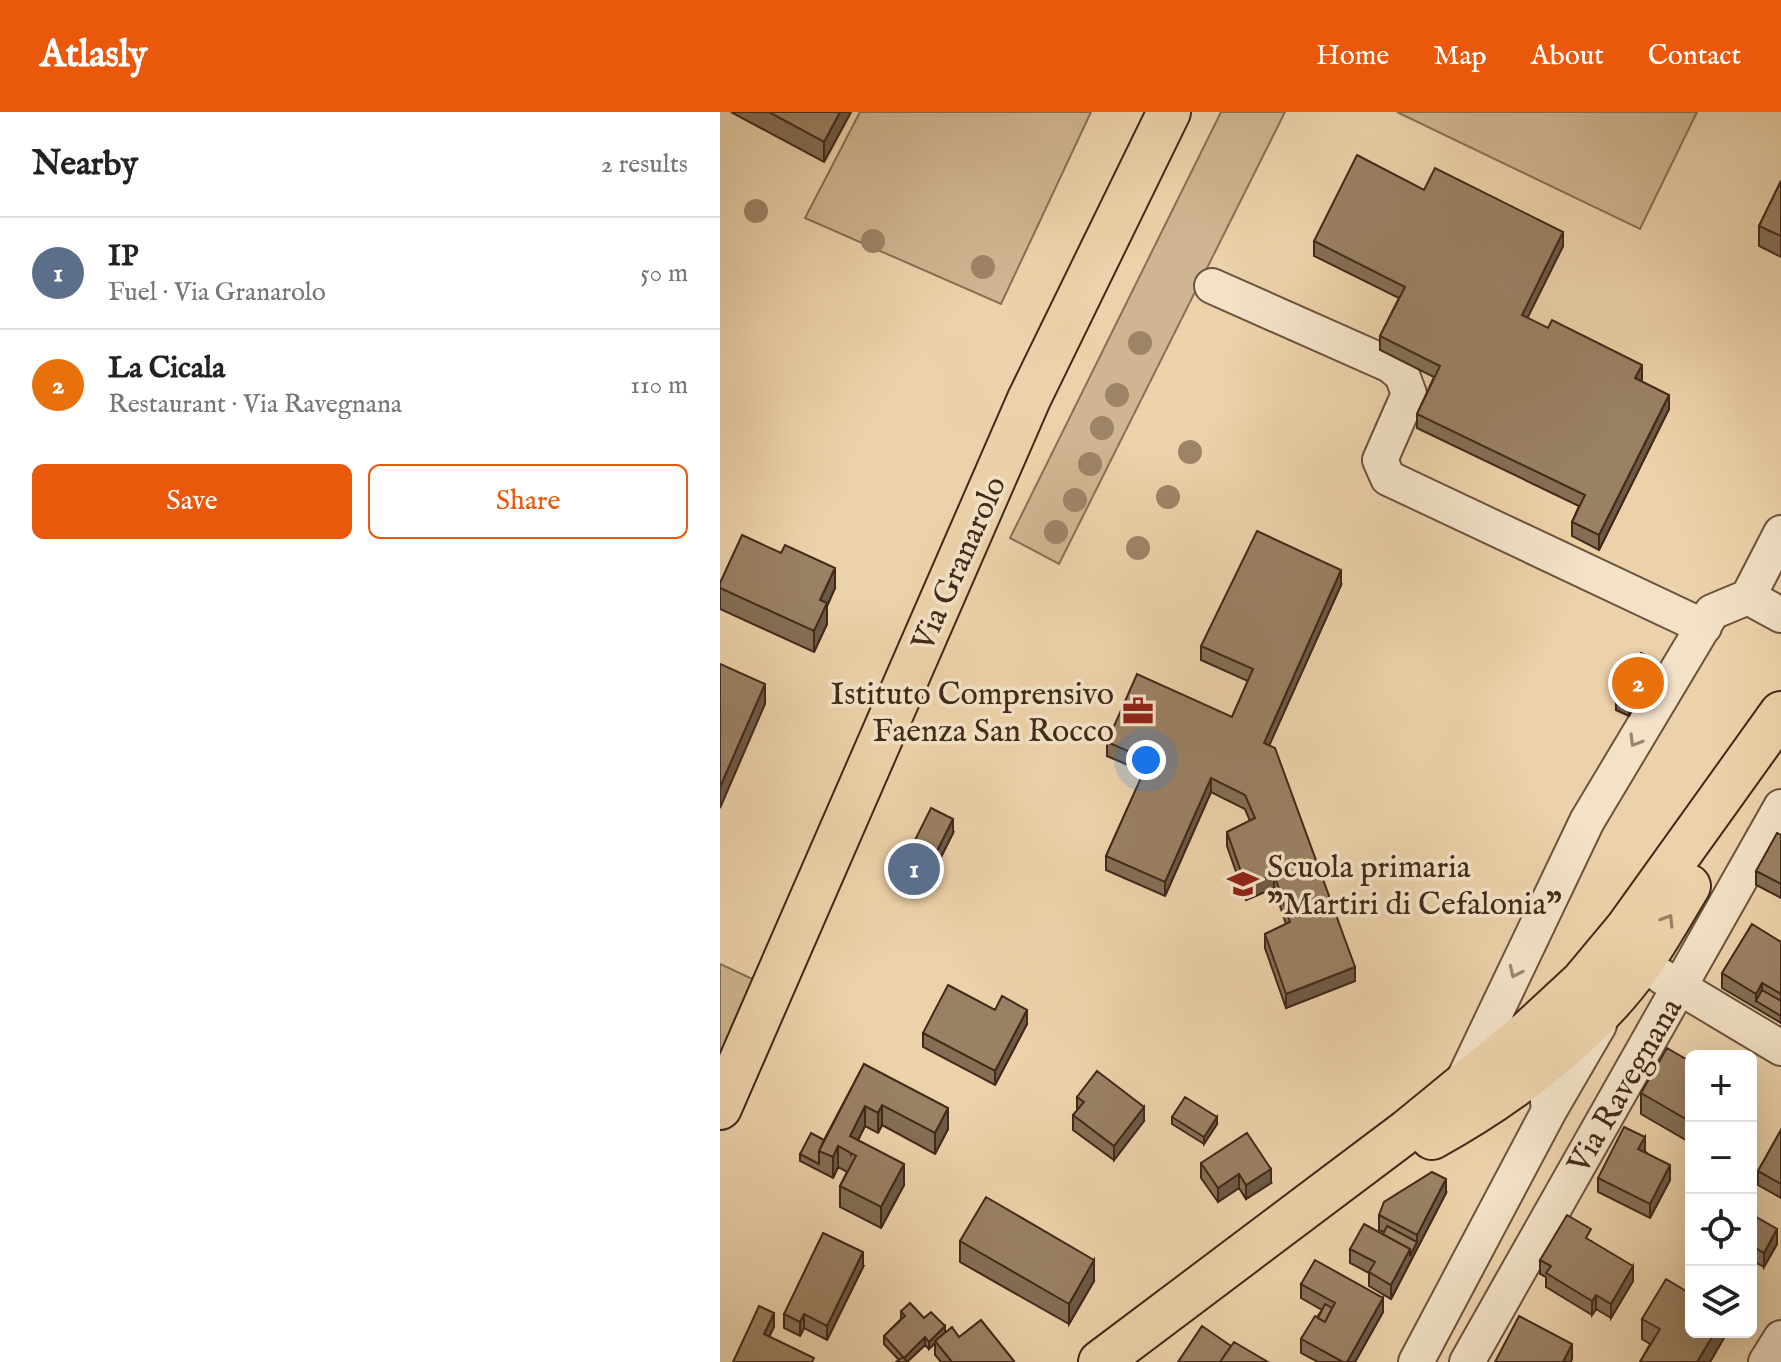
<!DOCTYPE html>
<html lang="en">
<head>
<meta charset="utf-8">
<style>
	body { margin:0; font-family:"IM FELL English",serif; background:#f6f6f6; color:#222 }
	.controls { position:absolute; right:24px; bottom:24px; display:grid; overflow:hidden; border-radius:12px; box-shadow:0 8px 32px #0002 }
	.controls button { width:72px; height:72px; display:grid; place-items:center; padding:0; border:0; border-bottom:2px solid #e0e0e0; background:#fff; color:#222; font:40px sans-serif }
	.you { position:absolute; left:426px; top:648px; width:28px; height:28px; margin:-20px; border:6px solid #fff; border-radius:50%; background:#1a73e8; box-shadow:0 0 0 12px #1a73e833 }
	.badge { display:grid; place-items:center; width:52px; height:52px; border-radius:50%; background:#ea580c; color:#fff; font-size:26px; font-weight:700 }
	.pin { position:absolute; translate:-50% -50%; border:4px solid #fff; box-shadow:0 2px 8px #0006 }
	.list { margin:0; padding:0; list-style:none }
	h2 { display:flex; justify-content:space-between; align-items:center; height:104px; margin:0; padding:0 32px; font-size:34px }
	h2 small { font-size:26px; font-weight:400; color:#767676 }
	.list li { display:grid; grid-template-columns:52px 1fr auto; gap:24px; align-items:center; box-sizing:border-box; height:112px; padding:0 32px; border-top:2px solid #e0e0e0 }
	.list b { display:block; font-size:30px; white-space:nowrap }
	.list p { margin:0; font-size:26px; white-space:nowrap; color:#767676 }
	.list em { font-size:26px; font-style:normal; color:#767676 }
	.actions { display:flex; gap:16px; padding:24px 32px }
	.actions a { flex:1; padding:18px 0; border:2px solid #ea580c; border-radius:12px; text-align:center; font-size:28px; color:#ea580c }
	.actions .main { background:#ea580c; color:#fff }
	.icon { flex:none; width:44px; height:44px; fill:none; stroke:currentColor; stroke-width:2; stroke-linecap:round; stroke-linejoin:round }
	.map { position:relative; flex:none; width:1061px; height:1250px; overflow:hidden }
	header { display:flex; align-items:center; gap:48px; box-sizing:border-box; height:112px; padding:0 40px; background:#ea580c; color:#fff }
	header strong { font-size:38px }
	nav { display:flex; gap:44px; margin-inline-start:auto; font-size:28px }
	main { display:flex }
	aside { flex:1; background:#fff }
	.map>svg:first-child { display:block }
	.green { fill:#cfb591; stroke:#886f55; stroke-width:2 }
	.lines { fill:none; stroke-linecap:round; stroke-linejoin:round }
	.minor-casing { stroke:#6c533d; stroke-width:38 }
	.major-casing { stroke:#422919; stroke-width:46 }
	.minor { stroke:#f3e2c8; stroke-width:34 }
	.major { stroke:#ecd2aa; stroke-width:42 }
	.tree { fill:#9e8467 }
	.wall { fill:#846f56; stroke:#422919; stroke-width:2 }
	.shaded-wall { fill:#6c5a46; stroke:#422919; stroke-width:2 }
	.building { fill:#9a8164; stroke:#422919; stroke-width:2 }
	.oneway { stroke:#9a8670 }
	.oneway2 { stroke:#977e62 }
	.labels { text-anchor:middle; stroke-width:7; stroke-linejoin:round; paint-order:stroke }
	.street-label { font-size:32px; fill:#422919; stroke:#f3e2c8 }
	.poi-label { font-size:32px; fill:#422919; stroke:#f3e2c8; text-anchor:end }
</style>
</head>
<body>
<header>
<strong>Atlasly</strong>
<nav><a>Home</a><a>Map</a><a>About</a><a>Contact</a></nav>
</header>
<main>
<aside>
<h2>Nearby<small>2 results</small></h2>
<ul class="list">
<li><span class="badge" style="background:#5c6f8a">1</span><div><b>IP</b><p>Fuel · Via Granarolo</p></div><em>50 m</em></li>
<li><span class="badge" style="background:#e8710a">2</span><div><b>La Cicala</b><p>Restaurant · Via Ravegnana</p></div><em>110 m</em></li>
</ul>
<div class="actions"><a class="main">Save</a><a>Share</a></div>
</aside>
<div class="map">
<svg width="1061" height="1250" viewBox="0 0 1061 1250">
	<rect width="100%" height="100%" fill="#ecd2aa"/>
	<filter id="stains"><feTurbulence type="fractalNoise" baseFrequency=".0025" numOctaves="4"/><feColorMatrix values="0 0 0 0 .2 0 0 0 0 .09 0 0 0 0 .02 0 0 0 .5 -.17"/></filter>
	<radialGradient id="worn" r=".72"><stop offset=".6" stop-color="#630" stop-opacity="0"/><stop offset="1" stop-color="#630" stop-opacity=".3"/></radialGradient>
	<path class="green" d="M140,0H371L281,192L85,106Z
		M501,0H565L339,452L290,426Z
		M677,0H977L920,117Z
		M0,852L41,871L0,961Z"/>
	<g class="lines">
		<defs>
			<path id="minor" d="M492,174L670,253L682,263L689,282L660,348L668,366L984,515
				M1028,485L1061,503
				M941,864L1061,936
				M741,973L867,709L992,500L1028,485L1061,421
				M829,999L879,913
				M696,1250L829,999L824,950L816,934
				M747,1250L1061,695
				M1046,1250L1061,1226"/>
			<path id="major" d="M0,996L309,287L449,0
				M712,1026C787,985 870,923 920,853C938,828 953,800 969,774
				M380,1250L687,1019L809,919L862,870L907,816L1061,601"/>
		</defs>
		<use href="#minor" class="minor-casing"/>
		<use href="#major" class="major-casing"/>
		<use href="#minor" class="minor"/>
		<use href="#major" class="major"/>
	</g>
	<g class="tree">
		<circle cx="36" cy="99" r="12"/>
		<circle cx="153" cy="129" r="12"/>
		<circle cx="263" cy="155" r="12"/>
		<circle cx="420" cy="231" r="12"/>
		<circle cx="397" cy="283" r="12"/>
		<circle cx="382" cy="316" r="12"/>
		<circle cx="470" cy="340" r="12"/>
		<circle cx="370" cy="352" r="12"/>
		<circle cx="448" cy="385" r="12"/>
		<circle cx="355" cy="388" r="12"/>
		<circle cx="336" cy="420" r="12"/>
		<circle cx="418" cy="436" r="12"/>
	</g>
	<path class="wall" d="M11,0H131L104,50Z
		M1061,69V145L1039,134V114Z
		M704,78L843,134L807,206L922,267L921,269L949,297L879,438L852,424V410L859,394L697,316V302L714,265L660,238V224L679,186L594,144V129Z
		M0,471L115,476L107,494V512L94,540L0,497Z
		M621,473L549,633L635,869L566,896L545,836V822L566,812L554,776L526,788L507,734V720L530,709L525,697L491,680L445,784L386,758V744L424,660L387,644V630L512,605L528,569L481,548V534Z
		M935,555L909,604L896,598V590Z
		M233,721L206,775L184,764V750Z
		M1061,723V786L1036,773V759Z
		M1061,830V911L1002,876V861Z
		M275,898L307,912L275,973L203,935V921Z
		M971,950V1031L921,1002V981Z
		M144,952L228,1017L215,1042L162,1013L158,1021L145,1014L138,1028L184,1073L161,1116L120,1095V1074L127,1060L118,1055L113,1066L80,1049V1042L104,1028Z
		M357,985L424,1009L394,1048L353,1018V1003L357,999Z
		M452,1005L497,1012L484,1032L452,1012Z
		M1061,1018V1086L1038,1073V1059Z
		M925,1039L950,1068L930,1106L878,1080V1066Z
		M481,1051L551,1071L526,1087L519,1076L498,1090L481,1066Z
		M726,1081L671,1187L649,1174V1161L630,1151V1137L663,1122L664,1120L659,1118V1103Z
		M1031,1102L1057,1132L1044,1155L1031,1148Z
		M240,1129L374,1169L349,1212L240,1150Z
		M871,1129L913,1169L891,1206L876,1197L872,1203L826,1175V1165L820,1162V1148Z
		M143,1155L107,1228L84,1216L80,1224L64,1216V1202Z
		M581,1172L663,1200L635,1250H598L581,1241V1227L602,1198L581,1186Z
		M181,1199L204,1206L225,1221L239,1225L294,1250H221L215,1243V1231L209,1237L205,1233L187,1250L179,1248L164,1232V1224L181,1207Z
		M922,1207L1005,1220V1224L990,1250H920L930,1232L922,1227Z"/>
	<path class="shaded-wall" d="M120,0H131L104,50V30Z
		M843,120V134L802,217V203Z
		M922,253V267L915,280V266Z
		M949,283V297L879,438V423Z
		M115,456V476L107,494V512L94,540V519L100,488Z
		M621,458V473L544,645V631Z
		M935,548V555L909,604V597Z
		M45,572V592L0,696V675Z
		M491,666V680L445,784V770Z
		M233,707V721L206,775V761Z
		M554,762V776L526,788V774Z
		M635,855V869L566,896V882Z
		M1042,871V885L1036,889V882Z
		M307,898V912L275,973V959Z
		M162,993V1013L158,1021V1001Z
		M145,994V1014L131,1042L130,1024Z
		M424,995V1009L394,1048V1034Z
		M228,996V1017L215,1042V1021Z
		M497,1005V1012L484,1032V1025Z
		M925,1025V1039L918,1051V1037Z
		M118,1034V1055L113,1066V1045Z
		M184,1052V1073L161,1116V1095Z
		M950,1053V1068L930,1106V1092Z
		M551,1057V1071L526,1087V1073Z
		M519,1062V1076L498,1090V1076Z
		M726,1067V1081L671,1187V1173L690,1137L697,1130V1123Z
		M1057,1117V1132L1044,1155V1141Z
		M143,1140V1155L107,1228V1214Z
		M374,1148V1169L349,1212V1192Z
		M913,1154V1169L891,1206V1192Z
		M876,1183V1197L872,1203V1189Z
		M663,1186V1200L635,1250H627Z
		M54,1201V1215L44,1236V1222Z
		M84,1202V1216L80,1224V1210Z
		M225,1214V1222L209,1237V1230Z
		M995,1220H1005V1224L990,1250H977Z
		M205,1225V1233L187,1250L184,1246Z
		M852,1232V1247L851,1250H843Z"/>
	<path class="building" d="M49,0H120L104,30Z
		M637,43L704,78L715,56L843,120L802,203L828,216L832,208L922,253L915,266L949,283L879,423L852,410L865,383L697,302L720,254L660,224L685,175L594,129Z
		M1061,69V124L1039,114Z
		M537,419L621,458L544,631L555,636L635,855L566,882L545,822L570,810L554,762L526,774L507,720L535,706L525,683L491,666L445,770L386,744L429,648L387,630L417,562L512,605L533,557L481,534Z
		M22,423L61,441L65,433L115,456L100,488L107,491L94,519L0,476V471Z
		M921,541L935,548L909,597L896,590Z
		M0,552L45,572L0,675Z
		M211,696L233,707L206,761L184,750Z
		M1057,721L1061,723V772L1036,759Z
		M1032,812L1061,830V882L1042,871L1036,882L1002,861Z
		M228,873L275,898L282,884L307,898L275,959L203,921Z
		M1042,878L1061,889V904L1036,889Z
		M947,936L971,950V1010L921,981Z
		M144,952L228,996L215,1021L162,993L158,1001L145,994L130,1024L184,1052L161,1095L120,1074L136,1044L118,1034L113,1045L99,1039Z
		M377,959L424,995L394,1034L353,1003L364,990L357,985Z
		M465,985L497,1005L484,1025L452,1005Z
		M904,1015L925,1025L918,1037L950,1053L930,1092L878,1066Z
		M1061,1018V1072L1038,1059Z
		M91,1021L104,1028L99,1039V1052L80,1042Z
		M527,1021L551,1057L526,1073L519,1062L498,1076L481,1051Z
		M712,1060L726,1067L697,1123L659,1103L664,1090Z
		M266,1085L374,1148L349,1192L240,1129Z
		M1031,1102L1057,1117L1044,1141L1031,1133Z
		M847,1103L871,1117L866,1126L913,1154L891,1192L876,1183L872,1189L826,1161L831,1154L820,1148Z
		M644,1112L690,1137L671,1173L649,1160L655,1150L630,1137Z
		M667,1114L697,1130L690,1144V1137L663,1122Z
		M103,1121L143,1140L107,1214L84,1202L80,1210L64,1202Z
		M595,1148L663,1186L627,1250H623L581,1227L595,1204L605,1210L615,1191L581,1172Z
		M946,1167L971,1182V1220H995L977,1250H920L940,1217L922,1207Z
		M190,1191L204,1206L211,1200L225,1214L209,1230L205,1225L184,1246L164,1224L185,1204L181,1199Z
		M605,1192L612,1196L605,1210L598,1206Z
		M39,1194L54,1201L44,1222L94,1246L92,1250H13Z
		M799,1204L852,1232L843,1250H775Z
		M261,1208L294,1249L292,1250H232L215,1229L232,1215L239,1225Z
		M482,1214L511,1234L500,1250H458Z
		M514,1230L548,1250H500Z
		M183,1245L187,1250H176Z"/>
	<defs><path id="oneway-chevron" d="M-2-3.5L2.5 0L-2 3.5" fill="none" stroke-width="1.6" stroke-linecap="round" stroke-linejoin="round" transform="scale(2)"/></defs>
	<g class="oneway">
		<use href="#oneway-chevron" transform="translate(915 629) rotate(121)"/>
		<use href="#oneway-chevron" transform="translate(795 860) rotate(115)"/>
	</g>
	<use class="oneway2" href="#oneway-chevron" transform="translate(948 808) rotate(-58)"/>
	<defs>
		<symbol id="office-bare" viewBox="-9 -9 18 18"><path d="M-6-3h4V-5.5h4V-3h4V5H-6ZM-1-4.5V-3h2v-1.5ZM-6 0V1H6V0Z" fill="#8f2418" stroke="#f3e2c8" stroke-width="2.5" paint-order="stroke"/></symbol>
		<symbol id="school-bare" viewBox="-9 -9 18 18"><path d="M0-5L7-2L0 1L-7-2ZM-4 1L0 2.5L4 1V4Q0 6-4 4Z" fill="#8f2418" stroke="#f3e2c8" stroke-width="2.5" paint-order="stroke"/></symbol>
	</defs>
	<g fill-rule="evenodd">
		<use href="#office-bare" x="396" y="577" width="44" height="44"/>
		<use href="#school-bare" x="501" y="750" width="44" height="44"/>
	</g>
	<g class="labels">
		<g class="street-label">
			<text transform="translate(238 451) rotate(-66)" y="11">Via Granarolo</text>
			<text transform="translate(904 973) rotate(-60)" y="11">Via Ravegnana</text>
		</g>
		<g class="poi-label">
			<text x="394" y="592">Istituto Comprensivo<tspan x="394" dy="37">Faenza San Rocco</tspan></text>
			<text x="547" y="765" text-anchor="start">Scuola primaria<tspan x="547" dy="37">"Martiri di Cefalonia"</tspan></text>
		</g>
	</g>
	<rect width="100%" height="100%" filter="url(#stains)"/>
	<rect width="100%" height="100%" fill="url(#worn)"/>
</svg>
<div class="controls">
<button>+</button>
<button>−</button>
<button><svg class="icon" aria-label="locate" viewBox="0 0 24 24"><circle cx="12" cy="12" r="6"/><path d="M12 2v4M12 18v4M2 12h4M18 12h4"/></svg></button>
<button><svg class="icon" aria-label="layers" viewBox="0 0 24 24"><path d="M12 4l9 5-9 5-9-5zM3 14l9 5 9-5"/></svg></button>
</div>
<div class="you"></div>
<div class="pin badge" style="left:194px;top:757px;background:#5c6f8a">1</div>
<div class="pin badge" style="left:918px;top:571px;background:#e8710a">2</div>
</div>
</main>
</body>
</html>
